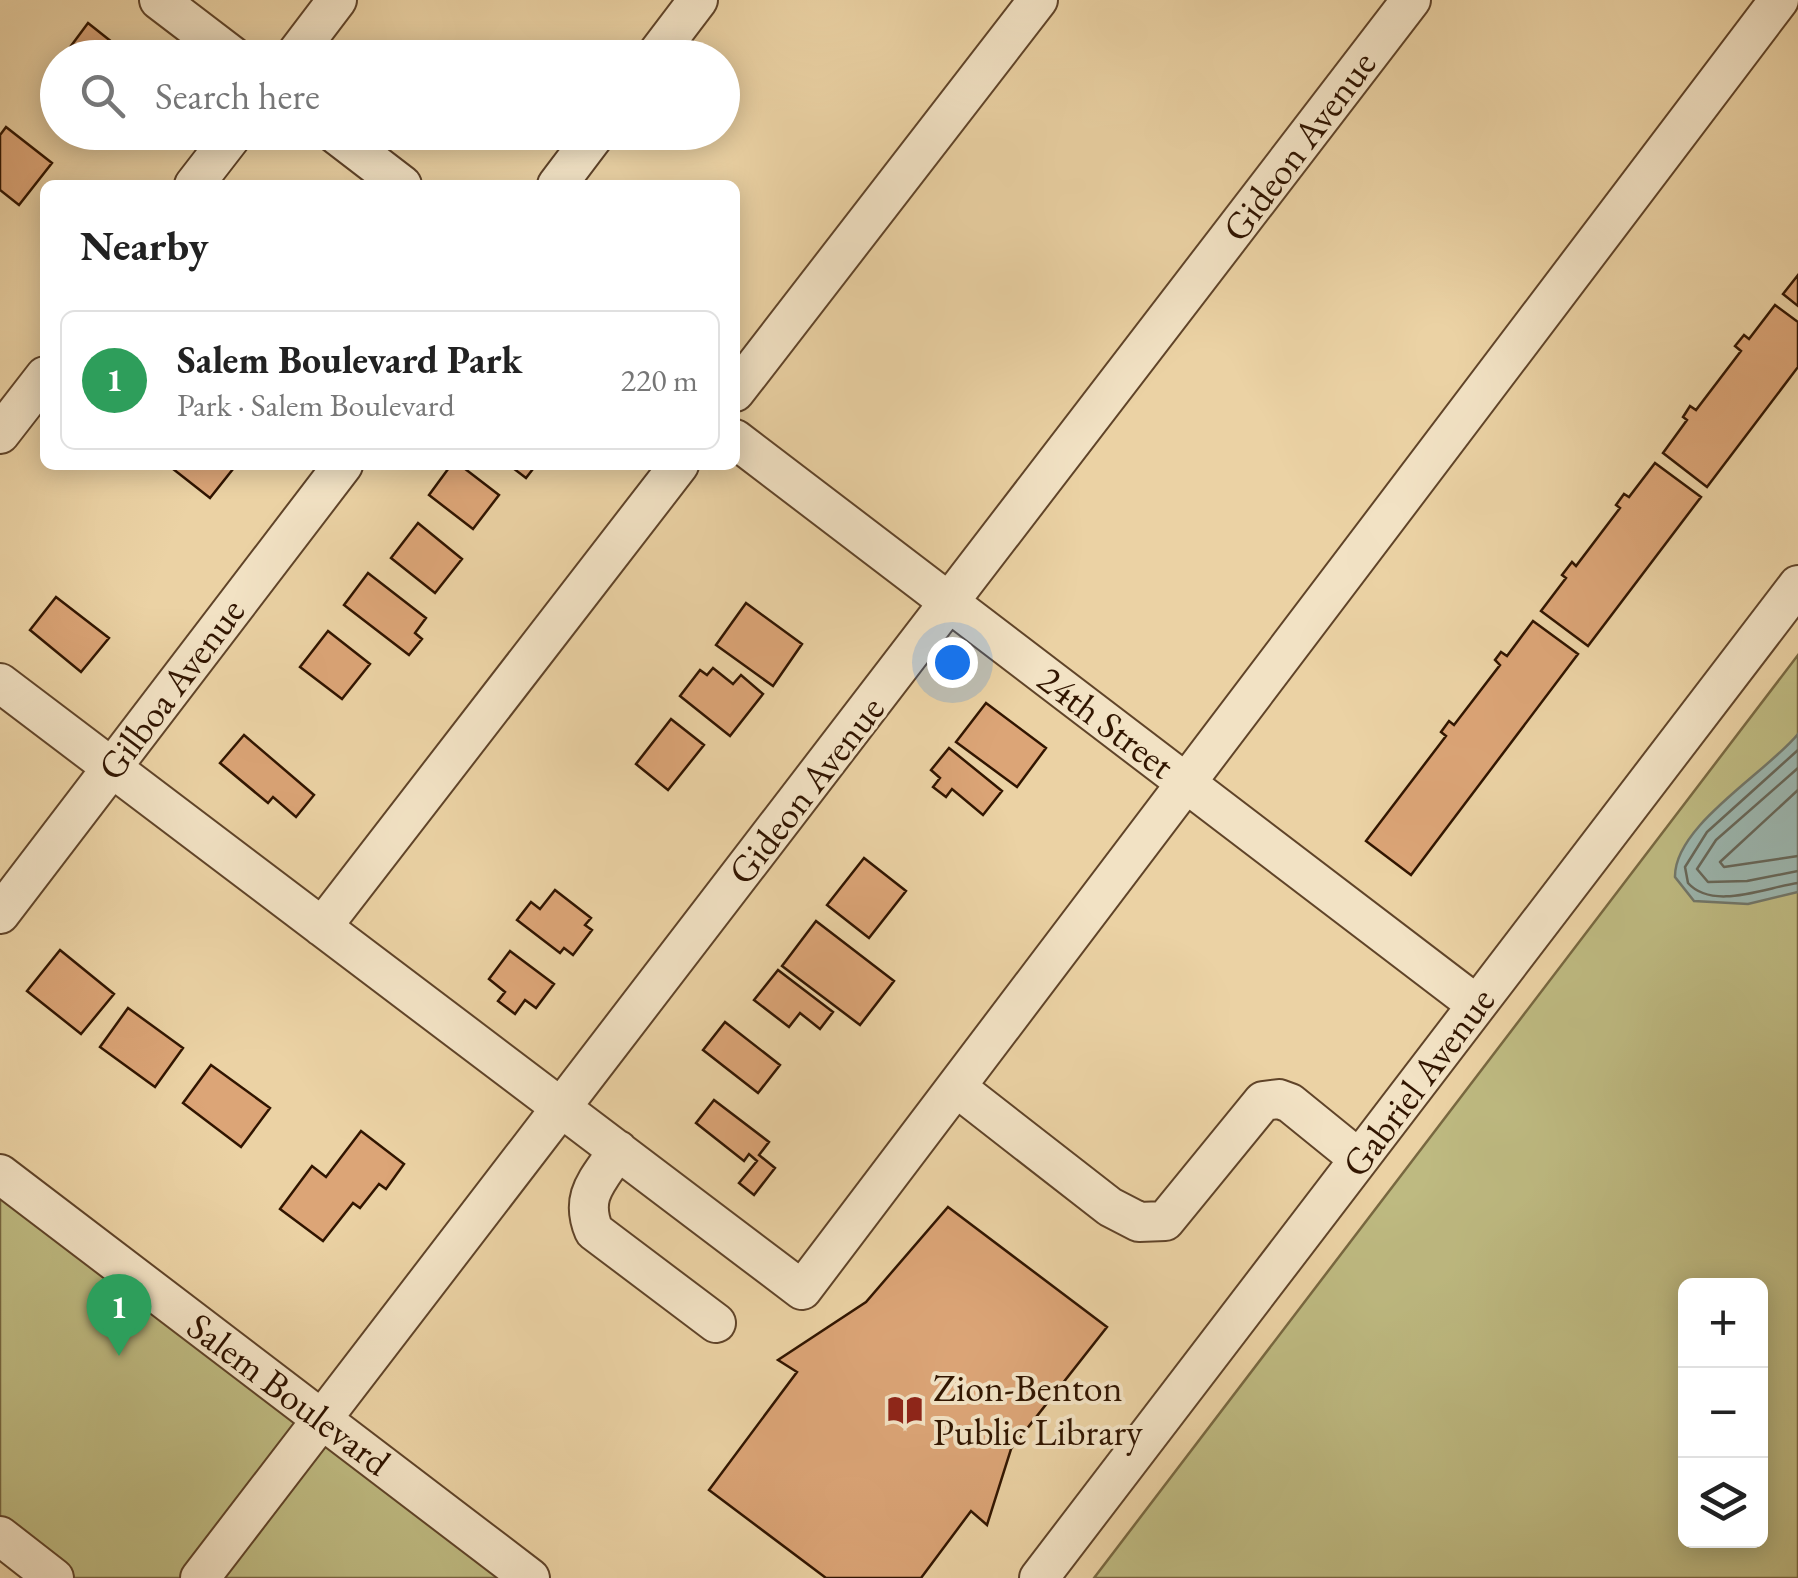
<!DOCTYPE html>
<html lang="en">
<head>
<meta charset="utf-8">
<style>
	body { margin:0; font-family:"EB Garamond",serif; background:#f6f6f6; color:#222 }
	.controls { position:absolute; right:30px; bottom:30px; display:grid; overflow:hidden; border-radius:15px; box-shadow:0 5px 25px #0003 }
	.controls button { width:90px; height:90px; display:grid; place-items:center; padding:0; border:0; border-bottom:2px solid #e0e0e0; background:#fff; color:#222; font:50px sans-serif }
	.you { position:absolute; left:952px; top:662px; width:35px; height:35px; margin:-25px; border:8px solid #fff; border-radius:50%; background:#1a73e8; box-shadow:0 0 0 15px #1a73e833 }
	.badge { display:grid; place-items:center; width:65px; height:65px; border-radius:50%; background:#8f2418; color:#fff; font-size:32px; font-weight:700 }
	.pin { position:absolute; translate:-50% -82px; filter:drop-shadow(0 2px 5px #0008) }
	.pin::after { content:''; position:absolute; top:52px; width:35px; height:30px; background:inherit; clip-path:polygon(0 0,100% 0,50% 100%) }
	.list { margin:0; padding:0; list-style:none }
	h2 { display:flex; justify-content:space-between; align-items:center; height:130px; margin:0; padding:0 40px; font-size:42px }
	h2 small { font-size:32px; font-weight:400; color:#767676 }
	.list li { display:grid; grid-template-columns:65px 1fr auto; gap:30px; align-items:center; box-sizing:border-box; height:140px; margin:0 20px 20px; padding:0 20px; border:2px solid #e0e0e0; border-radius:15px }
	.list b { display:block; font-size:38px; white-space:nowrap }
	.list p { margin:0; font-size:32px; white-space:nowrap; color:#767676 }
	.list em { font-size:32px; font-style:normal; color:#767676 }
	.icon { flex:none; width:55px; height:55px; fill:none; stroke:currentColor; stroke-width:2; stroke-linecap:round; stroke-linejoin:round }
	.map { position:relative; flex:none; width:1798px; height:1578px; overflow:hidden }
	.search { position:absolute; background:#fff; box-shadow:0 5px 25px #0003; left:40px; top:40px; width:700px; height:110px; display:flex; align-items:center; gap:25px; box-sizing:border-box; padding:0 35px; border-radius:55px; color:#767676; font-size:38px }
	.panel { position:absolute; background:#fff; box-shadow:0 5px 25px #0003; left:40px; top:180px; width:700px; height:290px; border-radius:15px }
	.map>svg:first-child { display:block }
	.green { fill:#beba81; stroke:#786840; stroke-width:2.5; fill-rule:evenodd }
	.water { fill:#9bb6af; stroke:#717669; stroke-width:2.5 }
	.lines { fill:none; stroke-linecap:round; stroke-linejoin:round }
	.shore { stroke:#666658; stroke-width:2.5 }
	.building { fill:#dca577; stroke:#311500; stroke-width:2.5 }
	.minor-casing { stroke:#604429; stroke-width:42 }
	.minor { stroke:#f2e2c4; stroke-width:38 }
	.labels { text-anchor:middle; stroke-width:8; stroke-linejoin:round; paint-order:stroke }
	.street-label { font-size:38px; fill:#311500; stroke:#f2e2c4 }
	.poi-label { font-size:38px; fill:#311500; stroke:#f2e2c4; text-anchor:start }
</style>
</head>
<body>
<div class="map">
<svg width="1798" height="1578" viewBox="0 0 1798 1578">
	<rect width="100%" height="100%" fill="#ebd2a4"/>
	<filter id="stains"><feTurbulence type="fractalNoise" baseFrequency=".002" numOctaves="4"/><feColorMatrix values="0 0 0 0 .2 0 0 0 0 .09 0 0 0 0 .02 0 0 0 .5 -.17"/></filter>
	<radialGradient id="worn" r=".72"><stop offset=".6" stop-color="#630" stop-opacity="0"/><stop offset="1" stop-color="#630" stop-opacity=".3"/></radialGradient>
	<path class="green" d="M1798,655V1578H1094ZM1686,1286H1760V1540H1686Z
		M0,1176L530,1578H54L0,1537Z"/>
	<path class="water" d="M1798,734V892L1748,904L1694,901L1675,877C1674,826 1766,773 1798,734Z"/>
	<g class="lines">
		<path class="shore" d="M1798,750L1707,832L1685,867L1688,883C1713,911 1767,887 1798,883
			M1798,768L1716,840L1697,869L1708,882L1747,881L1798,871
			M1798,790L1720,862L1724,867L1798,856"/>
	</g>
	<path class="building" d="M88,23L132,58H62Z
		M6,127L52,163L19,205L0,190V135Z
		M1798,275V306L1783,294Z
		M1775,305L1798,322V367L1707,487L1663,453L1687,420L1683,417L1690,406L1696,410L1741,351L1735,346L1744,335L1749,339Z
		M1655,463L1701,497L1588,646L1541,611L1566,578L1562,575L1572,562L1576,566L1620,508L1616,505L1624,494L1629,497Z
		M168,465H227L233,469L210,498Z
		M451,465H460L499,495L473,529L429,495Z
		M509,465H536L526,478Z
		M418,523L462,559L435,593L391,558Z
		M368,573L426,618L415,633L422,639L409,655L344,605Z
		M56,597L109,638L81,672L30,630Z
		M746,603L802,644L773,686L716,645Z
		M1533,621L1578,654L1411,875L1366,841L1446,736L1441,732L1449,721L1454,725L1500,665L1495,660L1501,652L1507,656Z
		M328,631L370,664L342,699L300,667Z
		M713,668L733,684L741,675L763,694L730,736L680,696L700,670L707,675Z
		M986,703L1046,748L1017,787L956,742Z
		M671,719L704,745L668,790L636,764Z
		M244,735L314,795L296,817L273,797L268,803L220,763Z
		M949,748L1002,791L983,815L952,789L946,797L933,787L940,778L931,770Z
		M864,858L906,891L869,938L827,905Z
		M555,890L591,918L585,925L592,930L573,955L564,948L560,953L517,920L531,902L540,909Z
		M816,921L894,981L860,1025L782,966Z
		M60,950L114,994L81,1034L27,991Z
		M510,951L554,984L536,1008L525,1000L515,1014L498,1001L505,992L489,979Z
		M778,970L833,1012L820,1029L800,1013L789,1027L754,1000Z
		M128,1008L183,1048L155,1087L100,1047Z
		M725,1022L780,1065L758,1093L703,1050Z
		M211,1065L270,1108L241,1147L183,1103Z
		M714,1100L769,1142L759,1155L775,1168L754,1195L739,1183L757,1161L749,1154L744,1161L696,1123Z
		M361,1131L404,1164L386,1189L379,1184L360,1208L353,1203L323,1241L280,1209L312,1166L326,1177Z
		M948,1207L1107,1327L1011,1449L987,1525L971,1511L921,1578H826L709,1490L797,1372L778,1360L866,1302Z"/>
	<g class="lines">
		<defs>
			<path id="minor" d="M159,0L235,58
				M293,58L337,0
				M654,58L698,0
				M333,132L402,185
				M194,185L235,132
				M557,185L597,132
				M735,392L1038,0
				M0,434L45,376
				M735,439L1477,1005
				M0,683L802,1290L1779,0
				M0,914L343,465
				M322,927L679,465
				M956,1087L1110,1207L1139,1222L1165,1221L1263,1101L1279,1099L1290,1103L1359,1159
				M618,1150C599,1180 579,1195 594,1231L716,1323
				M0,1174L530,1578
				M0,1536L54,1578
				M200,1578L1411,0
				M1039,1578L1798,585"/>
		</defs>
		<use href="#minor" class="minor-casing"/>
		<use href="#minor" class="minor"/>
	</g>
	<defs>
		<symbol id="library-bare" viewBox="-9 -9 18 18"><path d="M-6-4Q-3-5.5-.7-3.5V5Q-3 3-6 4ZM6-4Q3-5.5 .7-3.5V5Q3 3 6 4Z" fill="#8f2418" stroke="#f2e2c4" stroke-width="2.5" paint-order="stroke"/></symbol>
	</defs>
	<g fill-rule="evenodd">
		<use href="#library-bare" x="880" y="1385" width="50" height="50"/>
	</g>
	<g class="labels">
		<g class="street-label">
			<text transform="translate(1299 146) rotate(-53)" y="13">Gideon Avenue</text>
			<text transform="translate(171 689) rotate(-53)" y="13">Gilboa Avenue</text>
			<text transform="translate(1106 722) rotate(37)" y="13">24th Street</text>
			<text transform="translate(806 790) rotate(-52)" y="13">Gideon Avenue</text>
			<text transform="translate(1418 1082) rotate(-53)" y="13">Gabriel Avenue</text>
			<text transform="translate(289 1394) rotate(37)" y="13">Salem Boulevard</text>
		</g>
		<g class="poi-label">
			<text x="933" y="1401">Zion-Benton<tspan x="933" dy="44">Public Library</tspan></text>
		</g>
	</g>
	<rect width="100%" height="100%" filter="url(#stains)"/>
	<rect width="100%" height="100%" fill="url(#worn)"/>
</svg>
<div class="controls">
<button>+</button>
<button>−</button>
<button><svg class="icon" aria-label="layers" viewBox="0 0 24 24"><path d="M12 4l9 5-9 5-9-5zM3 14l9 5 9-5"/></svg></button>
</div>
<div class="you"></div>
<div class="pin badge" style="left:119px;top:1356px;background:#2e9e5b">1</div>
<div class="search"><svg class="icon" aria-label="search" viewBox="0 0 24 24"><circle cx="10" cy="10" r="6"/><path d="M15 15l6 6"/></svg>Search here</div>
<section class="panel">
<h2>Nearby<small></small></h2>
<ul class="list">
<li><span class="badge" style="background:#2e9e5b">1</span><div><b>Salem Boulevard Park</b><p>Park · Salem Boulevard</p></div><em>220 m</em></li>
</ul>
</section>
</div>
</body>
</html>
